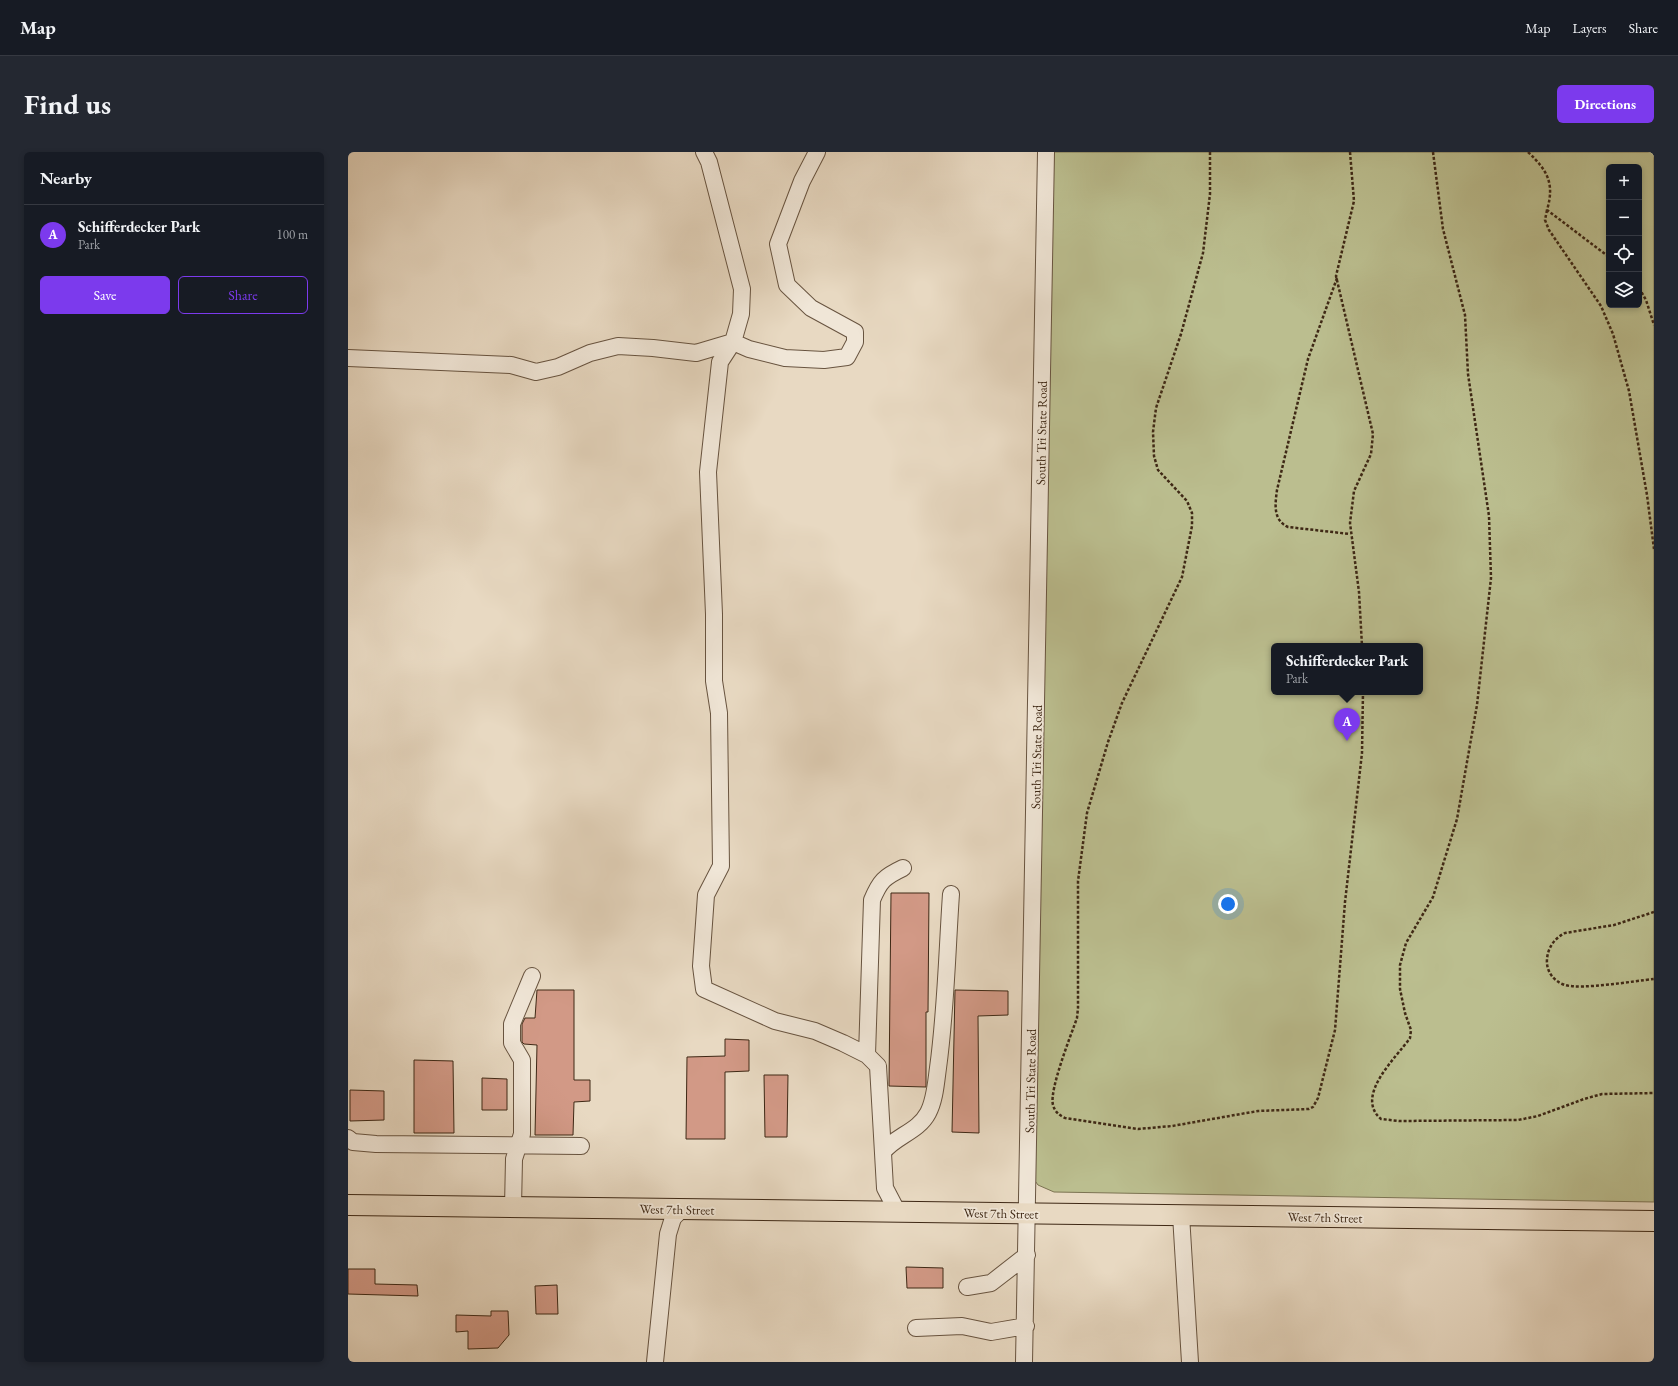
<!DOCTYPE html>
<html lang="en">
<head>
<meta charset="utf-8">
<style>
	body { margin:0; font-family:"EB Garamond",serif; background:#242831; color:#f1f3f6 }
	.controls { position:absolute; right:12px; top:12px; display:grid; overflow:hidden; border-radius:6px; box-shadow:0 2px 6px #0003 }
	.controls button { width:36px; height:36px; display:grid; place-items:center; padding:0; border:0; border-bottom:1px solid #363941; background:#171b24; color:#f1f3f6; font:20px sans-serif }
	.you { position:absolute; left:880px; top:752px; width:14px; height:14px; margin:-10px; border:3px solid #fff; border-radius:50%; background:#1a73e8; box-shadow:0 0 0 6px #1a73e833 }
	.badge { display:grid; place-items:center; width:26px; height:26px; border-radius:50%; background:#7c3aed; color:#fff; font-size:13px; font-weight:700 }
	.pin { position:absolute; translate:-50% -33px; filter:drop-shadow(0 1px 2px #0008) }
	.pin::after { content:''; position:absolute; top:21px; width:14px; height:12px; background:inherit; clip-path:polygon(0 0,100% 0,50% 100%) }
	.popup { position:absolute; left:923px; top:491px; width:152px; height:52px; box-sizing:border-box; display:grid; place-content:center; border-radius:6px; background:#171b24; filter:drop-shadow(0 1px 3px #0005); font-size:13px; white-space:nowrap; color:#9ea1a6 }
	.popup b { font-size:15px; color:#f1f3f6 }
	.popup::after { content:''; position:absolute; left:50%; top:100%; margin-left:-8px; border:8px solid transparent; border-top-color:#171b24 }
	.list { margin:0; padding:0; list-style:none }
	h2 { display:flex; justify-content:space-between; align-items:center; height:52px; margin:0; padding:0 16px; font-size:17px }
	h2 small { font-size:13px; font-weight:400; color:#9ea1a6 }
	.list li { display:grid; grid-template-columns:26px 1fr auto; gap:12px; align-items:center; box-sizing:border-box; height:60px; padding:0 16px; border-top:1px solid #363941 }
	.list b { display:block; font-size:15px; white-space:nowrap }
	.list p { margin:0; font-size:13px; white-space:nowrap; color:#9ea1a6 }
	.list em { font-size:13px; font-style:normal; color:#9ea1a6 }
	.actions { display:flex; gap:8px; padding:12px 16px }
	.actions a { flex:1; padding:9px 0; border:1px solid #7c3aed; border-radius:6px; text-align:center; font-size:14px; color:#7c3aed }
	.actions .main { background:#7c3aed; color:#fff }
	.icon { flex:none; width:22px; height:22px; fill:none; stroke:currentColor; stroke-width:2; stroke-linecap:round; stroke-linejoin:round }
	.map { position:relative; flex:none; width:1306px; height:1210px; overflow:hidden; border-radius:6px }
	header { display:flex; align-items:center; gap:24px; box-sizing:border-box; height:56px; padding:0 20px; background:#171b24; border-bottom:1px solid #363941 }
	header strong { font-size:19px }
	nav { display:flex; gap:22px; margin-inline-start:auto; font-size:14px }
	.intro { display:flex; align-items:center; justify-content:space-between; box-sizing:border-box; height:96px; padding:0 24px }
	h1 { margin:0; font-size:28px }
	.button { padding:10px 18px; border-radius:6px; background:#7c3aed; color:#fff; font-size:14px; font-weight:700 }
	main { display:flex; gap:24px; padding:0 24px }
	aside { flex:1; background:#171b24; border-radius:6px; box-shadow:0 2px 6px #0003 }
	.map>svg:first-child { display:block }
	.green { fill:#bbbe8f; stroke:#7c7352; fill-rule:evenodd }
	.building { fill:#d29986; stroke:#3e2815 }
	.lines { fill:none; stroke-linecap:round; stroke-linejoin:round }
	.minor-casing { stroke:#685440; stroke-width:18 }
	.major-casing { stroke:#3e2815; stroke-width:22 }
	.path { stroke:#3e2815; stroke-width:2.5; stroke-dasharray:3 2; stroke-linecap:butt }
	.minor { stroke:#f0e6d7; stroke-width:16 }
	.major { stroke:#e8d9c2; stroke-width:20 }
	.labels { text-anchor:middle; stroke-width:3.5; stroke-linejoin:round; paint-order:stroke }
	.street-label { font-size:13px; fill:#3e2815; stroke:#f0e6d7 }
</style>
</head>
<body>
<header>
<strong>Map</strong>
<nav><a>Map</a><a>Layers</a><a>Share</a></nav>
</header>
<div class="intro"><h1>Find us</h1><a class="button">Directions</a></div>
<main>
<aside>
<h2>Nearby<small></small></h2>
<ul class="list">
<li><span class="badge">A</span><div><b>Schifferdecker Park</b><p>Park</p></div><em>100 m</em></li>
</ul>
<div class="actions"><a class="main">Save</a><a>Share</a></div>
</aside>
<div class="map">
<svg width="1306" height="1210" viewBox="0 0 1306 1210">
	<rect width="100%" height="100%" fill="#e8d9c2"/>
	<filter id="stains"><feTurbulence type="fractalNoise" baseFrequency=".005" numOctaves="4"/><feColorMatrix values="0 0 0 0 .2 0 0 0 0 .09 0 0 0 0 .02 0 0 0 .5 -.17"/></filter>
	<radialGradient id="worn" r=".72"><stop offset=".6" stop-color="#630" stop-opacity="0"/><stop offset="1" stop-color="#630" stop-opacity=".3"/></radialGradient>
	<path class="green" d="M703,0H1306V1050L706,1040L690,1033L685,1026ZM1261,15H1291V153H1261ZM926,494H1072V540H926Z"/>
	<path class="building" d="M543,741H581L580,860H578V935L541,934Z
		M189,838H226V928H242V949L226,950L225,983H187L189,893L176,892L174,890V872L177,866H187Z
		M607,838L660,839V863L630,864L631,981L604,980Z
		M377,887L401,888V919L377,920V987H338L339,905L377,904Z
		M66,908L105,909L106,981H66Z
		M416,923H440L439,985H417Z
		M134,926L159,927V958H134Z
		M2,938L36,939V968L2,969Z
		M558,1115L595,1116V1136H559Z
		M0,1117H27V1132L69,1133L70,1144L0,1142Z
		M209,1133L210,1162H188L187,1134Z
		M143,1159H160L161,1183L150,1196L120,1197V1179L108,1180V1163L143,1164Z"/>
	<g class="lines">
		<defs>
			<path id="minor" d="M356,0L361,10L394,137L393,162L385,190L372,210L360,320L366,462V529L371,561L373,714L358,743L353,814L356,837L427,869L467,879L495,891L519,903L530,914L537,1036L549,1059
				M0,206L163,213L188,220L210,215L242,201L270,194L305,196L348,201L385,190L401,197L437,206L476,208L499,205L507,190V180L463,156L439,133L430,92L454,29L469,0
				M519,903L524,748C532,729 536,725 555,716
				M0,986L5,990L28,992L233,994
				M535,1000C547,984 570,980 580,961C587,948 588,930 590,916C598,858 599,800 603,742
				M165,1055L166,1007L174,982V908L164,891V872L184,824
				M833,1063L842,1210
				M619,1135L643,1131L679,1103
				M568,1176L614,1174L643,1180L678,1174
				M307,1210L320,1082L325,1066L334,1057
				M676,1210L698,0"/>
			<path id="major" d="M0,1053L1306,1069"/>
		</defs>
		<use href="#minor" class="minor-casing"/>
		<use href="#major" class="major-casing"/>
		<path class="path" d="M862,0V42L855,101L833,182L808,256L805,280L806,304L810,318L839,349L844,361V374L834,425L774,551L760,590L739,661L730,729V856L729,866C723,883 701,938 705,953C707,960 711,963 717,966L790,977L824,974L910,959L961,957L965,955L970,946L987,878L997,750L1014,601L1015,540
			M1002,0L1006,49L988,124L1025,282L1023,302L1006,339L1002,371L1011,440L1014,494
			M1085,0L1095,77L1117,163L1120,222L1141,364L1143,426L1129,553L1109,667L1085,745L1058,791L1052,813V837L1057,861L1063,878L1062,886C1048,906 1006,944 1033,967L1051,969L1170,968L1190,964L1236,947L1254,942L1306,941
			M1180,0C1199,18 1207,31 1199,58L1261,105
			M1199,58L1197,68L1201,78L1253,154L1265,182L1281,239L1299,343L1306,397
			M989,126L960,207L929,338C927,353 925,368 940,375L1002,382
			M1291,136L1298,148L1306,173
			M1306,760L1266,773L1217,781C1207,786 1200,795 1199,807C1198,819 1205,829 1217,833C1233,838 1286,829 1306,827"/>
		<use href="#minor" class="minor"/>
		<use href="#major" class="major"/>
	</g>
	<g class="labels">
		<g class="street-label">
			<text transform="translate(693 281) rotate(-89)" y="5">South Tri State Road</text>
			<text transform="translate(688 605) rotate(-89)" y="5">South Tri State Road</text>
			<text transform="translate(682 929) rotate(-89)" y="5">South Tri State Road</text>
			<text transform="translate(329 1057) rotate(1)" y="5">West 7th Street</text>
			<text transform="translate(653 1061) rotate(1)" y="5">West 7th Street</text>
			<text transform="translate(977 1065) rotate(1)" y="5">West 7th Street</text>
		</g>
	</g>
	<rect width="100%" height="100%" filter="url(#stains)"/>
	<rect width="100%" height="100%" fill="url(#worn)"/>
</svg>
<div class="controls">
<button>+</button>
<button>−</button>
<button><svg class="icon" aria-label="locate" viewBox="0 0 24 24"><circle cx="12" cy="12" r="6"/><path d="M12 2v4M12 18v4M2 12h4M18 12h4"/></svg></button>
<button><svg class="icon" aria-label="layers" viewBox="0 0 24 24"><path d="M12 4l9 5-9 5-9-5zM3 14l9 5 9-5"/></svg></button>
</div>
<div class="you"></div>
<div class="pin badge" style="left:999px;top:589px">A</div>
<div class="popup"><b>Schifferdecker Park</b>Park</div>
</div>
</main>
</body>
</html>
